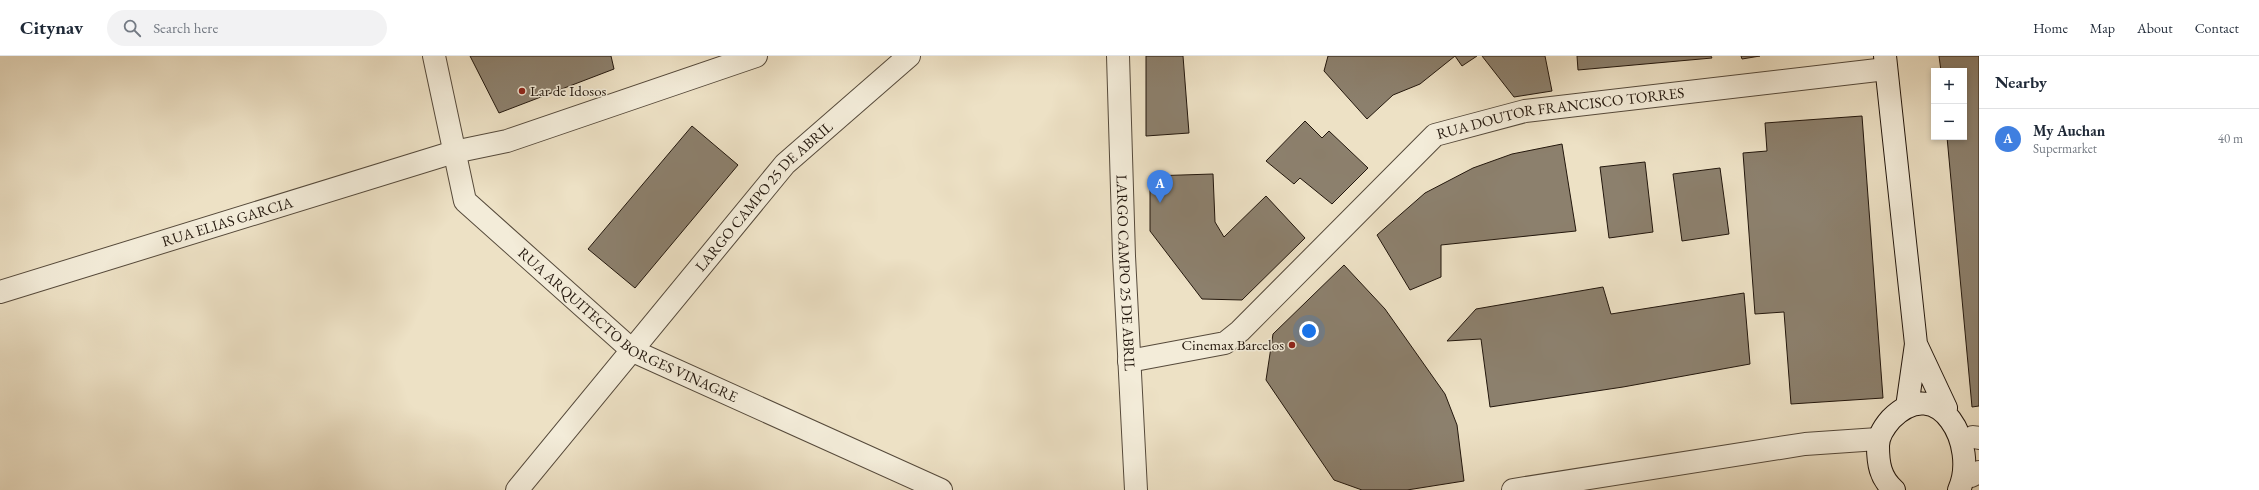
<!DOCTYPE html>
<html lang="en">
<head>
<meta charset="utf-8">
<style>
	body { margin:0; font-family:"EB Garamond",serif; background:#f2f2f3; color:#1f2937 }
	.controls { position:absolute; right:12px; top:12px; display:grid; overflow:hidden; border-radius:0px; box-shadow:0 2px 6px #0003 }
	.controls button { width:36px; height:36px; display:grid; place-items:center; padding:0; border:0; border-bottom:1px solid #e0e1e3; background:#fff; color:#1f2937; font:20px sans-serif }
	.you { position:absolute; left:1309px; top:275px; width:14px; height:14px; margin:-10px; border:3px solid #fff; border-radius:50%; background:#1a73e8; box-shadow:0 0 0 6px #1a73e833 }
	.badge { display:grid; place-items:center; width:26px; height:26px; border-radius:50%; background:#8f2418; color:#fff; font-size:13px; font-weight:700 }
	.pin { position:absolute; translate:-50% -33px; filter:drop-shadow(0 1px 2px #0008) }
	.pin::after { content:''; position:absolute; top:21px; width:14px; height:12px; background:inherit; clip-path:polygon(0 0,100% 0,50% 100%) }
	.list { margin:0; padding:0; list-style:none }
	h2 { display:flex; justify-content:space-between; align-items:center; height:52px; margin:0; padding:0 16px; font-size:17px }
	h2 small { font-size:13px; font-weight:400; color:#747a83 }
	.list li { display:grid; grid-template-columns:26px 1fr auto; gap:12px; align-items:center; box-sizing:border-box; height:60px; padding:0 16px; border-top:1px solid #e0e1e3 }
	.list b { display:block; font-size:15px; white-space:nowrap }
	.list p { margin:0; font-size:13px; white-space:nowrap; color:#747a83 }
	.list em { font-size:13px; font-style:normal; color:#747a83 }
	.icon { flex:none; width:22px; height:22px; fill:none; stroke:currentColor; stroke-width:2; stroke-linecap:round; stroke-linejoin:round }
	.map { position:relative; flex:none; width:1979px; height:434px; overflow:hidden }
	header { display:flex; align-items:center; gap:24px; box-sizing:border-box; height:56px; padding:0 20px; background:#fff; border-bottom:1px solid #e0e1e3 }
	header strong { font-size:19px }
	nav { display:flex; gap:22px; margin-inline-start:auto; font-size:14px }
	.search { width:280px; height:36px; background:#f2f2f3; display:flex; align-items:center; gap:10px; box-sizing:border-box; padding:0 14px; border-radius:22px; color:#747a83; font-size:15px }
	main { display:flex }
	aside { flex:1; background:#fff }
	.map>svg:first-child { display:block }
	.building { fill:#8c806d; stroke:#23170d }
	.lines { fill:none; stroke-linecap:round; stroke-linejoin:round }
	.street-casing { stroke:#564a3b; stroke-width:24 }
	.secondary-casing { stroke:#23170d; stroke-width:24 }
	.street { stroke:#f3ecd9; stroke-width:22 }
	.secondary { stroke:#f3ecd9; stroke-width:22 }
	.poi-dot { fill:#8f2418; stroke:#f3ecd9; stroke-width:1.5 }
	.labels { text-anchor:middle; stroke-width:3; stroke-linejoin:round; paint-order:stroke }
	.poi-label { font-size:15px; fill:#23170d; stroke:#f3ecd9; text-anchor:start }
	.street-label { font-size:15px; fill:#23170d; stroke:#f3ecd9 }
</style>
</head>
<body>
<header>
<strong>Citynav</strong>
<div class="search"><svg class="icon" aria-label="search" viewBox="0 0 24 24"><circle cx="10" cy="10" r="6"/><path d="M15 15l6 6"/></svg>Search here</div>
<nav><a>Home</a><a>Map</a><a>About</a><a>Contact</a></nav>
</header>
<main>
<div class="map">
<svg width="1979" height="434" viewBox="0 0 1979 434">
	<rect width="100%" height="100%" fill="#ede1c5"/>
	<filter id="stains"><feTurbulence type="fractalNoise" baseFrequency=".005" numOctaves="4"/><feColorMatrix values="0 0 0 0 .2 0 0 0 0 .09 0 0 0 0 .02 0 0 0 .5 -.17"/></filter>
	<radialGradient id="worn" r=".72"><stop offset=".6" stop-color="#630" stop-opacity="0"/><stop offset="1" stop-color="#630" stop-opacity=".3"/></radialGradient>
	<path class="building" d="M470,0H611L614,13L499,57Z
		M1146,0H1183L1189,77L1146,80Z
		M1328,0H1477L1462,10L1455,0L1420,28L1393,39L1367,63L1324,15Z
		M1482,0H1545L1552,35L1514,41Z
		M1577,0H1711L1712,2L1578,14Z
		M1741,0H1760L1742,3Z
		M1939,0H1979V350L1972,351L1947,81H1964V15H1941Z
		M1862,60L1883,342L1791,348L1784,256L1755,258L1743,97L1767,95L1765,67Z
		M1305,65L1322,82L1329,75L1368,112L1332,148L1300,122L1294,128L1266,105Z
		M692,70L738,109L635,232L588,193Z
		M1562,88L1576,175L1441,189V221L1410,234L1377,179L1425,137L1473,112L1512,98Z
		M1645,106L1653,176L1609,182L1600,111Z
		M1720,112L1729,178L1682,185L1673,118Z
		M1213,118L1215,166L1224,181L1266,140L1305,182L1242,244L1202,243L1150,175V120Z
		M1344,209L1385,253L1445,338L1457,369L1464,425L1407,434H1362L1334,424L1266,324L1273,278Z
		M1603,231L1611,258L1744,237L1750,308L1623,331L1490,351L1481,283L1447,285L1476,253Z"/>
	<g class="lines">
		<defs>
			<g id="street">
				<path id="s1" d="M434,0L465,145L633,295L941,434"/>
				<path id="s2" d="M1118,0L1124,200L1136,434"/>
				<path id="s3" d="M0,236L454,96L507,85L756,0"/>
				<path id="s4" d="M1129,305L1225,287L1240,275L1435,79L1525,55L1886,13"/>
				<path d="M1973,381L1979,382"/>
				<path d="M1971,420L1979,416"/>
				<path id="s5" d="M517,434L785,108L909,0"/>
				<path d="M1513,434L1805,388L1878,383"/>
			</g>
			<path id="secondary" d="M1885,0L1916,288L1907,351
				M1916,288L1946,352
				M1894,434C1880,422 1878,407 1878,390C1878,380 1884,371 1891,363C1939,315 1979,390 1959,434"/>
		</defs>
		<use href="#street" class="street-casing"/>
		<use href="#secondary" class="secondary-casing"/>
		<use href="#street" class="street"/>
		<use href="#secondary" class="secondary"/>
	</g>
	<g class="poi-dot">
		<circle cx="522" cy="35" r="4"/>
		<circle cx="1292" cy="289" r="4"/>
	</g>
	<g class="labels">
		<g class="poi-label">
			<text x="530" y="40">Lar de Idosos</text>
			<text x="1284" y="294" text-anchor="end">Cinemax Barcelos</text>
		</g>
		<g class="street-label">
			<text dy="5" stroke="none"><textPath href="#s4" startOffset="521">RUA DOUTOR FRANCISCO TORRES</textPath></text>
			<text dy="5" stroke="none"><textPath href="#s5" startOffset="384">LARGO CAMPO 25 DE ABRIL</textPath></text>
			<text dy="5" stroke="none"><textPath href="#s3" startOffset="238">RUA ELIAS GARCIA</textPath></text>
			<text dy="5" stroke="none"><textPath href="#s2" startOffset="217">LARGO CAMPO 25 DE ABRIL</textPath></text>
			<text dy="5" stroke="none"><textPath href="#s1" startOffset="355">RUA ARQUITECTO BORGES VINAGRE</textPath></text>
		</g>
	</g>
	<rect width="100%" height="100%" filter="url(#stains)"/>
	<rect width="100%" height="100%" fill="url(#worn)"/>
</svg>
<div class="controls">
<button>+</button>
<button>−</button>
</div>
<div class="you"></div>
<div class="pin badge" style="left:1160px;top:147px;background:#3f7fe0">A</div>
</div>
<aside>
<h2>Nearby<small></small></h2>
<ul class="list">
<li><span class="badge" style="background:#3f7fe0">A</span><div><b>My Auchan</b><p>Supermarket</p></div><em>40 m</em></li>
</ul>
</aside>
</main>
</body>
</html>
